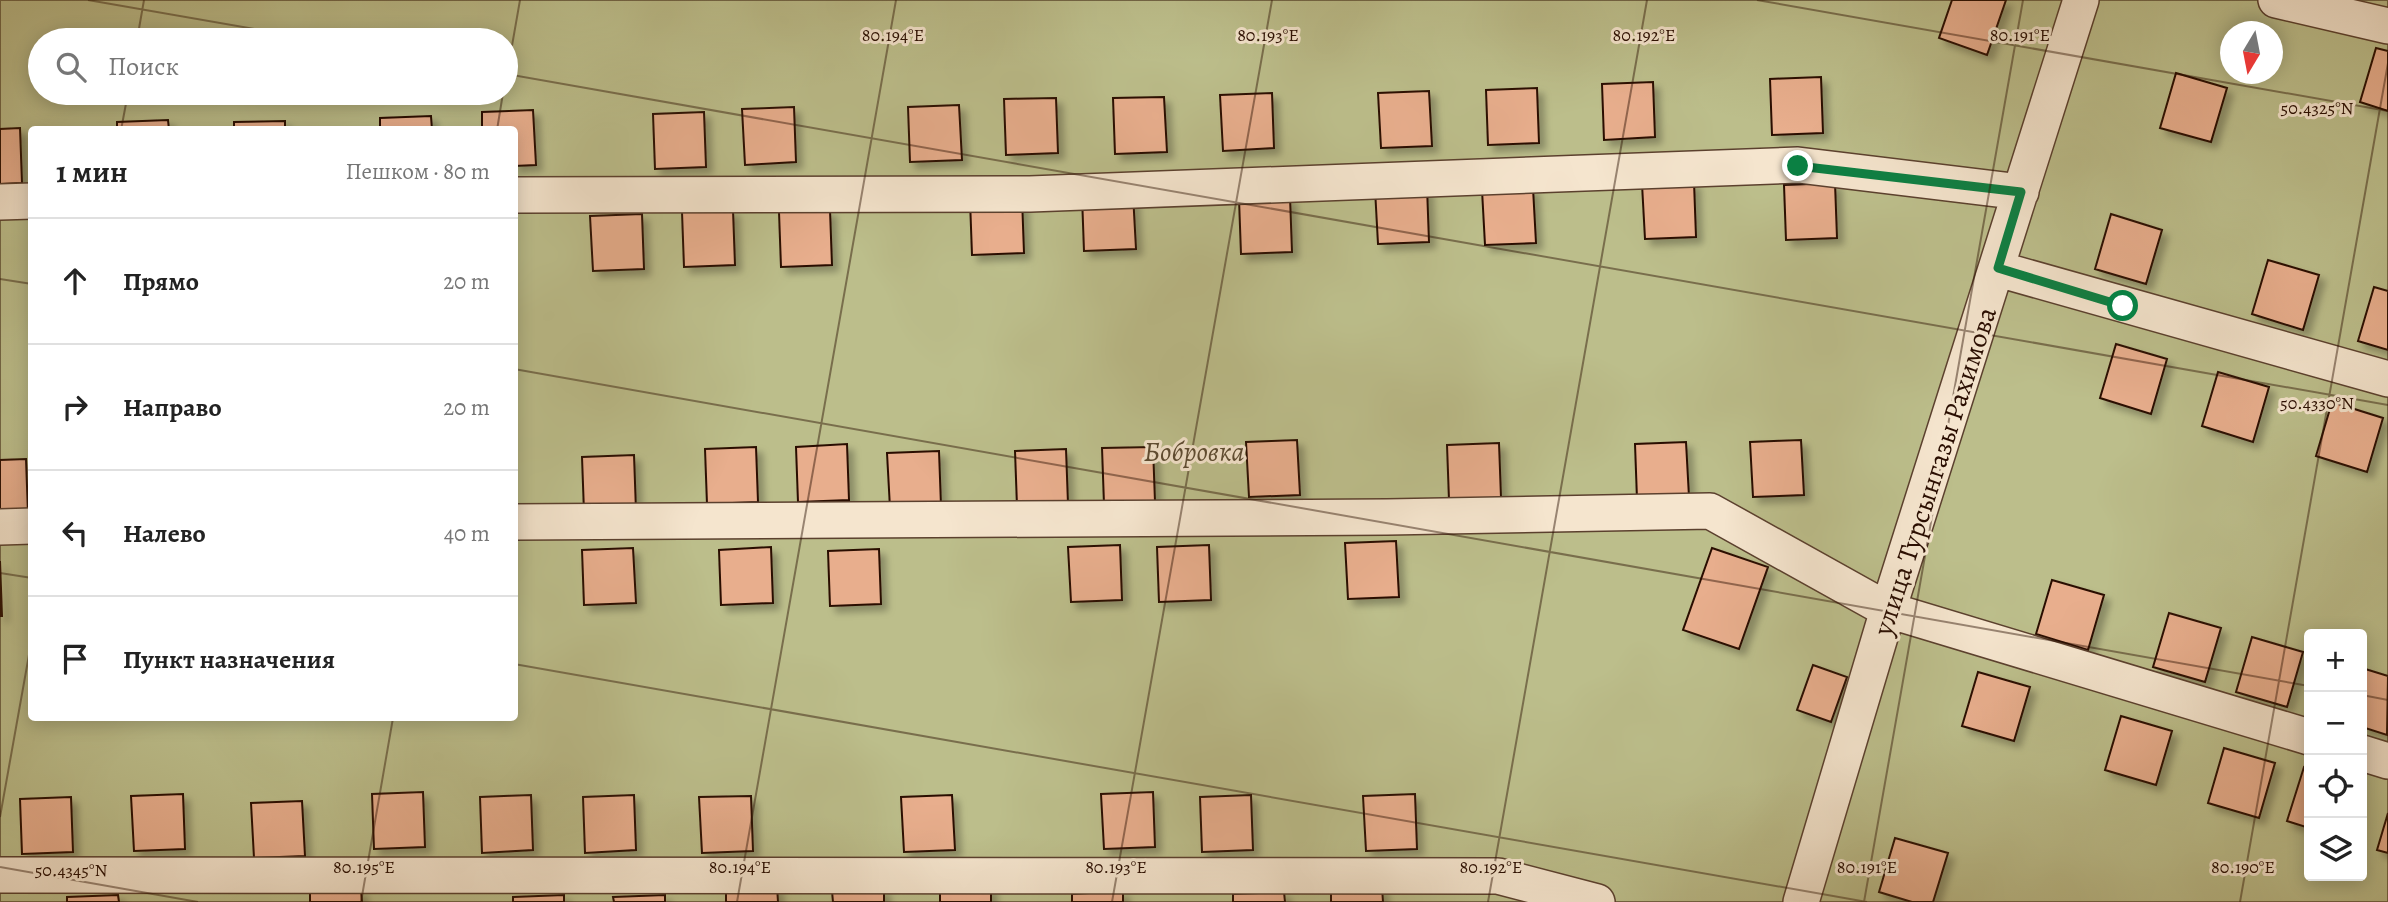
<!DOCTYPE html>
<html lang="ru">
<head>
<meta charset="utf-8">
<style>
	body { margin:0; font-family:Alegreya,serif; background:#f2f2f2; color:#222 }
	.controls { position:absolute; right:21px; bottom:21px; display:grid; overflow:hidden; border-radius:7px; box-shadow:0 4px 18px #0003 }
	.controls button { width:63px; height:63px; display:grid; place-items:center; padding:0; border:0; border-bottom:2px solid #e0e0e0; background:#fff; color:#222; font:35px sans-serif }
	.compass { position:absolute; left:2220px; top:21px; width:63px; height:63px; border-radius:50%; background:#fff; box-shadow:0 4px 18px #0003; rotate:190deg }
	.stop { position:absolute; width:21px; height:21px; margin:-16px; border:5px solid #0b8043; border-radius:50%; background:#fff }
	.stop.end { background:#0b8043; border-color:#fff; box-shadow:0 2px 7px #0008 }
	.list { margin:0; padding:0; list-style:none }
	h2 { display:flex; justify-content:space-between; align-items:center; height:91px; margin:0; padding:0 28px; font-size:30px }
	h2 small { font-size:23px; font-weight:400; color:#767676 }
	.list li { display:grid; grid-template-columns:46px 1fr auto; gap:21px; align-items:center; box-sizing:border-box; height:126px; padding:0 28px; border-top:2px solid #e0e0e0 }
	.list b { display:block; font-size:26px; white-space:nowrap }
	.list em { font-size:23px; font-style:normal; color:#767676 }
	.icon { flex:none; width:38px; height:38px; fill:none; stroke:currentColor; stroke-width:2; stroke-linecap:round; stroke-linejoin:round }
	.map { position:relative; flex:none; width:2388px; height:902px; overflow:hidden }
	.search { position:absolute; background:#fff; box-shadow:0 4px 18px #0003; left:28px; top:28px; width:490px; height:77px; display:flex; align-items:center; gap:18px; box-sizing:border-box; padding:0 24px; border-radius:38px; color:#767676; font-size:26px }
	.panel { position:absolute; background:#fff; box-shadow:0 4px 18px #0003; left:28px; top:126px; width:490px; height:595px; border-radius:7px }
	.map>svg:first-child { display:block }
	.green { fill:#bcbe8b; stroke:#726646; stroke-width:2; fill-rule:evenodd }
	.building { fill:#e8ae8d; stroke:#290d01; stroke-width:2; filter:url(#shadow) }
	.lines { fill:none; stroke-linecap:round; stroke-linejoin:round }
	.minor-casing { stroke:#5b402e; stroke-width:38 }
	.minor { stroke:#f5e5ce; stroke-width:35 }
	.route { stroke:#0b8043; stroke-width:9 }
	.ticks { fill:none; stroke:#290d01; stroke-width:2; stroke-opacity:0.45 }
	.labels { text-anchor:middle; stroke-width:6; stroke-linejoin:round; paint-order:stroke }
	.park-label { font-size:28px; font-style:italic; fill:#5c4b31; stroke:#f5e5ce }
	.street-label { font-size:28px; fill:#290d01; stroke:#f5e5ce }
	.ticks-label { font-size:18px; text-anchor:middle; fill:#290d01; stroke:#f5e5ce; stroke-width:6; stroke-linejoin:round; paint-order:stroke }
</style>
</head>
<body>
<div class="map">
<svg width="2388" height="902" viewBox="0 0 2388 902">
	<defs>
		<filter id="shadow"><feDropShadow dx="6" dy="6" stdDeviation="3.5" flood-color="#0004"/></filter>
	</defs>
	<rect width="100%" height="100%" fill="#f0d7b4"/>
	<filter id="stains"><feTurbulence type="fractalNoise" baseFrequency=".00286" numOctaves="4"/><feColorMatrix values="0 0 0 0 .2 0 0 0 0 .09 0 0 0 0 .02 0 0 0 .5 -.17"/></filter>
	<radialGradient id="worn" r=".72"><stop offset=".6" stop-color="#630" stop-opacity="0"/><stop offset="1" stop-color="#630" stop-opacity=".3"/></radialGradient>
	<path class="green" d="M0,0H2388V902H0ZM2230,32H2272V74H2230ZM40,40H506V93H40ZM32,130H514V718H32ZM2309,634H2362V876H2309Z"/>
	<path class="building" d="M1952,0H2006L1987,55L1939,38Z
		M2376,48L2388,51V111L2360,102Z
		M2176,73L2227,88L2211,142L2160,128Z
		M1821,77L1823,133L1772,135L1770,79Z
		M1653,82L1655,137L1604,140L1602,84Z
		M1537,88L1539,143L1488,145L1486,90Z
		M1429,91L1432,146L1381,148L1378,93Z
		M1272,93L1274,148L1223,151L1220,95Z
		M1164,97L1167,152L1115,154L1113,98Z
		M1056,98L1058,153L1006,155L1004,99Z
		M959,105L962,160L910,162L908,107Z
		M794,107L796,162L745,165L742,109Z
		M533,110L536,165L514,166V130H482V112Z
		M704,112L706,167L655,169L653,114Z
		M431,116L432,130H380V118Z
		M168,120L169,130H117V122Z
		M285,121V130H234V122Z
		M20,128L22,183L0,184V129Z
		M1694,182L1696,237L1645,239L1642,184Z
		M1835,183L1837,238L1786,240L1784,185Z
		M1427,187L1429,242L1378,244L1375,189Z
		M1533,188L1536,243L1485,245L1482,190Z
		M1133,194L1136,249L1084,251L1082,196Z
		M1290,197L1292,252L1241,254L1239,199Z
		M1022,198L1024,253L972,255L970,200Z
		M733,210L735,265L684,267L682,212Z
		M830,210L832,265L781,267L779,212Z
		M642,214L644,269L593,271L590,216Z
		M2111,214L2162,230L2146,284L2095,269Z
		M2268,260L2319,275L2303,330L2252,314Z
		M2374,287L2388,291V350L2358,341Z
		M2116,344L2167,359L2151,414L2100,398Z
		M2218,372L2269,387L2253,442L2202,426Z
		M2332,402L2383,418L2367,472L2316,456Z
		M1297,440L1300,495L1249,497L1246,442Z
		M1801,440L1804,495L1753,497L1750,442Z
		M1686,442L1689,497L1637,499L1635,444Z
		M1499,443L1501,498L1449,500L1447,445Z
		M847,444L849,500L798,502L796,447Z
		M756,447L758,502L707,504L705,449Z
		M1153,447L1155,502L1104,504L1102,448Z
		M1066,449L1068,504L1017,506L1015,451Z
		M939,451L941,506L890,508L887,453Z
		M634,455L636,511L584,512L582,457Z
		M26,459L28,514L0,515V460Z
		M1396,541L1399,597L1348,599L1345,543Z
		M1120,545L1122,600L1071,602L1068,547Z
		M1209,545L1211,600L1159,602L1157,547Z
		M771,547L773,603L721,605L719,550Z
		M633,548L636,603L584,605L582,550Z
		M1712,548L1768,567L1739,649L1683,630Z
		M879,549L881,604L830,606L828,551Z
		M0,561L2,616H0Z
		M2052,580L2104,595L2088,650L2036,634Z
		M2169,613L2221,628L2205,682L2153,667Z
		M2252,637L2303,652L2287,707L2236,692Z
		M1813,665L1847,677L1831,722L1797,710Z
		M2362,668L2388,676L2387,735L2362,727Z
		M1978,672L2030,687L2014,741L1962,726Z
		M2121,716L2172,731L2156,785L2105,770Z
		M2224,748L2275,763L2259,818L2208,803Z
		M2304,767L2309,769V828L2287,821Z
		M423,792L425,847L374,849L372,794Z
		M1153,792L1155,847L1104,849L1101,794Z
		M183,794L185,849L134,851L131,796Z
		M1415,794L1417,849L1366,851L1363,796Z
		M531,795L533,850L482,853L480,797Z
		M634,795L636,850L585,853L583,797Z
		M952,795L955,850L904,852L901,797Z
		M1251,795L1253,850L1202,852L1200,797Z
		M751,796L753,851L702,853L699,797Z
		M71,797L73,852L22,854L20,799Z
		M302,801L305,856L254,858L251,803Z
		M2388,813V853L2377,850Z
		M1895,838L1948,853L1933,902H1912L1879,892Z
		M777,886L778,902H726V889Z
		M991,886V902H940V888Z
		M1382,887L1383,902H1331V889Z
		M884,889V902H833L832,891Z
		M361,890L362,902H310V892Z
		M1123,891V902H1072V894Z
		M1284,892L1285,902H1233V894Z
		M118,895L119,902H67V897Z
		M564,895V902H513V897Z
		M665,895V902H614L613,897Z"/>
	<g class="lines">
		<defs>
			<path id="minor" d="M2276,0L2388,26
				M514,195L1030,194L1798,165L2021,192
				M0,202L32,201
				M1998,269L2388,379
				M514,522L1387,517L1710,511L1888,610L2309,737
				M0,527L32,526
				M2362,753L2388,761
				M0,875L1498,876L1597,902
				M1801,902L1888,610L2081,0"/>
		</defs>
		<use href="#minor" class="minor-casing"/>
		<use href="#minor" class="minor"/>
	</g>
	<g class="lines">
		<path class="route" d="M1798,166L2021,192L1998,268L2123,306"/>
	</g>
	<path class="ticks" d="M88,0L317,40M1757,0L2388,111M137,40L144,0M506,74L2388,405M506,80L520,0M121,130L128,93M497,130L503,93M0,279L32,284M514,369L2309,686M0,573L32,578M514,664L1867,902M2362,695L2388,700M0,817L32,638M0,867L198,902M361,902L393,718M737,902L896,0M1112,902L1272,0M1488,902L1647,0M1864,902L2023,0M2240,902L2388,63"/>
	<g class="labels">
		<g class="park-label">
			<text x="1194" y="461">Бобровка</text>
		</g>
		<g class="street-label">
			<text transform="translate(1934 471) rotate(-72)" y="10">улица Турсынгазы Рахимова</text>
		</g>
	</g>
	<g class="ticks-label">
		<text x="893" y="41">80.194°E</text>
		<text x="1268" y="41">80.193°E</text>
		<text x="1644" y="41">80.192°E</text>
		<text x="2020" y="41">80.191°E</text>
		<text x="2317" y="114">50.4325°N</text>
		<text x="2317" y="409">50.4330°N</text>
		<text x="364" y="873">80.195°E</text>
		<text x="740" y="873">80.194°E</text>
		<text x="1116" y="873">80.193°E</text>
		<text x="1491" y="873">80.192°E</text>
		<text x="1867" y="873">80.191°E</text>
		<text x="2243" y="873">80.190°E</text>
		<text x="71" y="876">50.4345°N</text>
	</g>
	<rect width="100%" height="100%" filter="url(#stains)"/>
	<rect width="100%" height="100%" fill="url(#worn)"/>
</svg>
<div class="controls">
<button>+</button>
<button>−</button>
<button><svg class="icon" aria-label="locate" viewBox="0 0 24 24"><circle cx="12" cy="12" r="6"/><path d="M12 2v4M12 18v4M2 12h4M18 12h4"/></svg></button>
<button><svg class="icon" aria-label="layers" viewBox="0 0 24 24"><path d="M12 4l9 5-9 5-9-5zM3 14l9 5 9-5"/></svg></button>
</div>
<svg class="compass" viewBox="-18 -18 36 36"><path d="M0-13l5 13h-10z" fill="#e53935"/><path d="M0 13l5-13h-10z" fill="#767676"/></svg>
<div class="stop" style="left:2123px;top:306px"></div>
<div class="stop end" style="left:1798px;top:166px"></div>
<div class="search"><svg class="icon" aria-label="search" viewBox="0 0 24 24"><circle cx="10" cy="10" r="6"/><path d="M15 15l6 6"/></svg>Поиск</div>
<section class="panel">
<h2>1 мин<small>Пешком · 80 m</small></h2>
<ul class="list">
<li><svg class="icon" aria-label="ahead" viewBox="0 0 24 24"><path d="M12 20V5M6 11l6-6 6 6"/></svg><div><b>Прямо</b></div><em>20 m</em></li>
<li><svg class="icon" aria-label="right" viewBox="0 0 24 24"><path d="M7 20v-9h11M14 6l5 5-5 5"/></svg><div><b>Направо</b></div><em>20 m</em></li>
<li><svg class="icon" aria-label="left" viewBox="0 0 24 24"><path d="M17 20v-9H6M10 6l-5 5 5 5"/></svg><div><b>Налево</b></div><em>40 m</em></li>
<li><svg class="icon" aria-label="arrive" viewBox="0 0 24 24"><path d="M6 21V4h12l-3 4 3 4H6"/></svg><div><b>Пункт назначения</b></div></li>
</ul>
</section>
</div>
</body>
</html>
